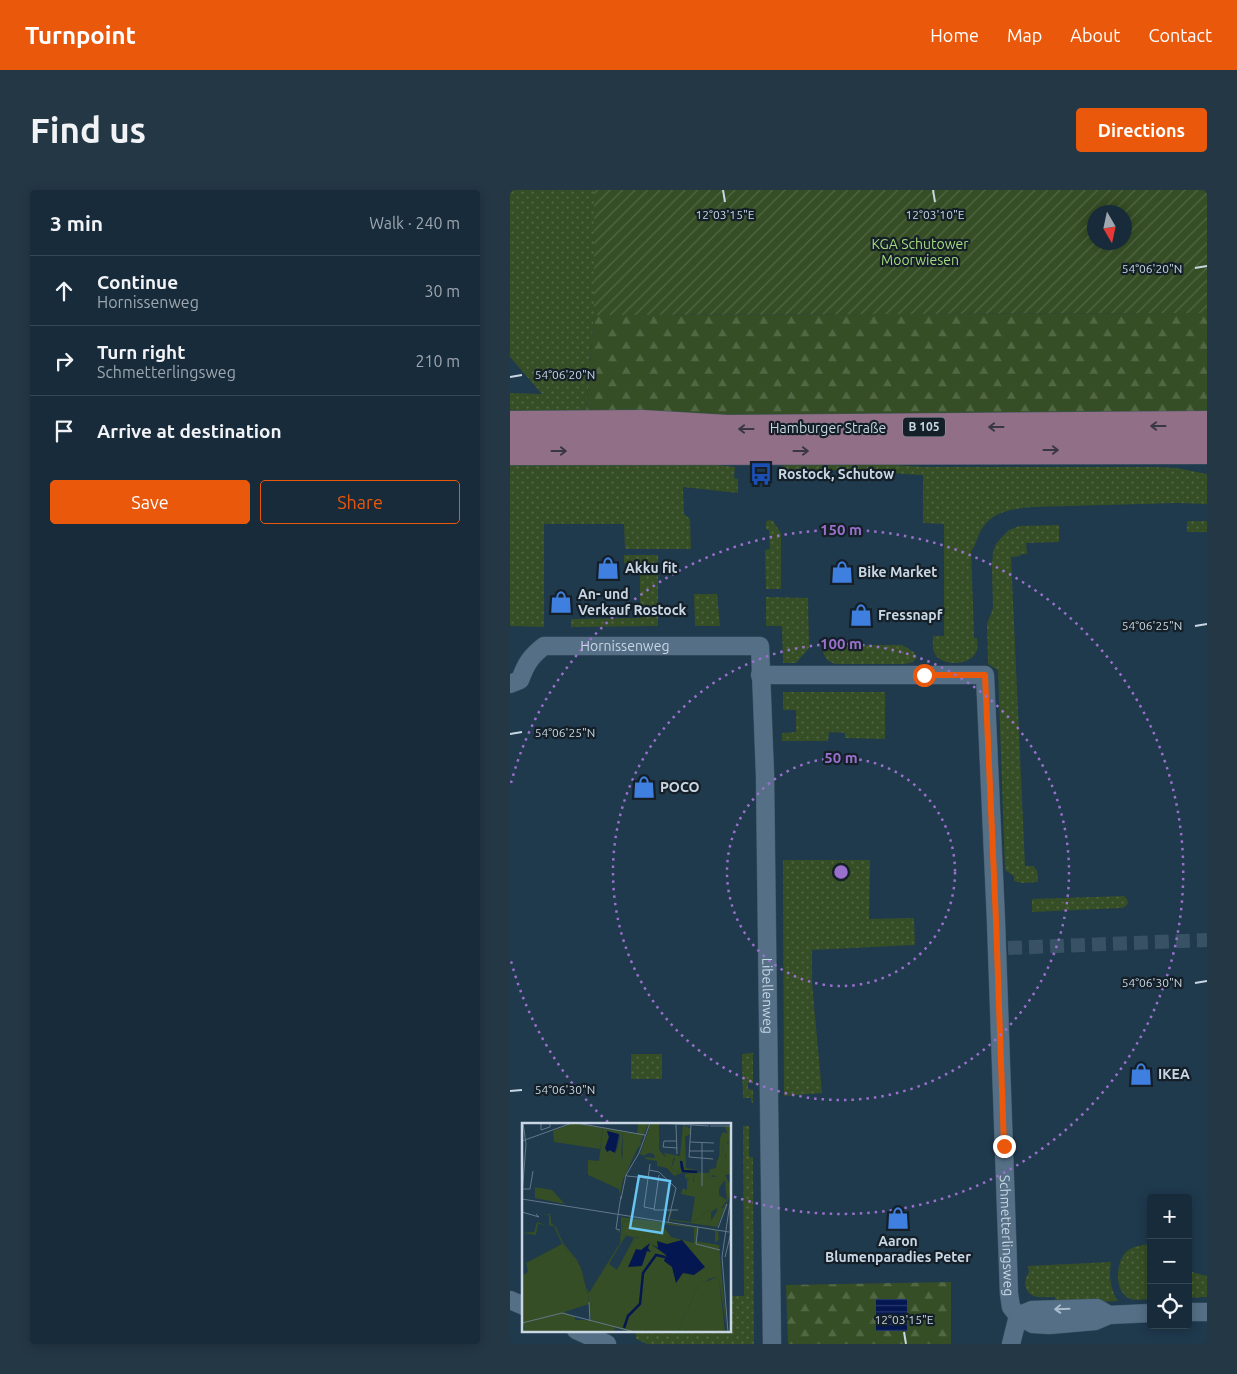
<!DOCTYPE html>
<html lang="en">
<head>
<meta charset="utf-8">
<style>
	body { margin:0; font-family:Ubuntu,sans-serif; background:#243745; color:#f1f3f6 }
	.controls { position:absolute; right:15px; bottom:15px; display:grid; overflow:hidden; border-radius:5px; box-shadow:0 2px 12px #0003 }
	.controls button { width:45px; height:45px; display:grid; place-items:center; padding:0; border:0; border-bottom:1px solid #364754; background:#172b3a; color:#f1f3f6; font:25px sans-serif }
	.compass { position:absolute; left:577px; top:15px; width:45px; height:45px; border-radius:50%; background:#172b3a; box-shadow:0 2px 12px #0003; rotate:171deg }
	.stop { position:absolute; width:15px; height:15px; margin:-11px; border:4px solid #ea580c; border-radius:50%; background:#fff }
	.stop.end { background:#ea580c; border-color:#fff; box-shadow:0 1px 5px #0008 }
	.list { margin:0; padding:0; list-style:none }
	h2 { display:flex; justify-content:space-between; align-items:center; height:65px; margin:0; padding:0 20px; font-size:21px }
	h2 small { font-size:16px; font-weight:400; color:#9ea7af }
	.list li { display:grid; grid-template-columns:32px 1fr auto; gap:15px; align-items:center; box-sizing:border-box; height:70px; padding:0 20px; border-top:1px solid #364754 }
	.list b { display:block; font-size:19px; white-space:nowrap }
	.list p { margin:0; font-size:16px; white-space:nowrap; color:#9ea7af }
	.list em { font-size:16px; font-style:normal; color:#9ea7af }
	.actions { display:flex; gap:10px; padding:15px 20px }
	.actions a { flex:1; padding:11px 0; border:1px solid #ea580c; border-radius:5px; text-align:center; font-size:18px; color:#ea580c }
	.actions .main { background:#ea580c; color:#fff }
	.icon { flex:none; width:28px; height:28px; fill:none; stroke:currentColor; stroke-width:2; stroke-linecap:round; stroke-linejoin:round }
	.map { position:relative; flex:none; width:697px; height:1154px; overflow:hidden; border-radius:5px }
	header { display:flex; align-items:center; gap:30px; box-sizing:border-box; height:70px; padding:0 25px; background:#ea580c; color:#fff }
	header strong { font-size:24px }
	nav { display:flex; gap:28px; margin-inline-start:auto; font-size:18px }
	.intro { display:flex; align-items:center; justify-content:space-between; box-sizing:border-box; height:120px; padding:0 30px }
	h1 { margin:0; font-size:35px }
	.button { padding:12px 22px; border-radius:5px; background:#ea580c; color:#fff; font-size:18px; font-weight:700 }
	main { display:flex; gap:30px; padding:0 30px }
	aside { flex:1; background:#172b3a; border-radius:5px; box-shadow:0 2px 12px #0003 }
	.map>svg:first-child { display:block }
	.grass { fill:url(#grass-dots) }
	.forest { fill:url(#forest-firs) }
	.garden { fill:url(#garden-furrows); fill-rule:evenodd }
	.water { fill:url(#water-rules) }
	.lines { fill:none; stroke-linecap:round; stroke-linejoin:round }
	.pedestrian-tunnel { stroke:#385164; stroke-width:14; stroke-dasharray:14 7; stroke-linecap:butt }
	.minor-casing { stroke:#405767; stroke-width:19 }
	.primary-casing { stroke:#405767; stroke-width:29 }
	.minor { stroke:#546f86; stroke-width:18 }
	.primary { stroke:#916f86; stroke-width:28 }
	.oneway { stroke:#3a3744 }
	.oneway2 { stroke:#abbdcc }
	.route { stroke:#ea580c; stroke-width:6 }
	.ticks { fill:none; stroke:#c8d7e3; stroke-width:2 }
	.ring { fill:none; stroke:#9a70cd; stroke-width:2.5; stroke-dasharray:2.5 5 }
	.labels { text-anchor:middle; stroke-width:4.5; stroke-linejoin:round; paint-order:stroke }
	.shield { fill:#141f28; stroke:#92a0ab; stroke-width:1 }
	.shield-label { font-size:12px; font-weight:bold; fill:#c8d7e3 }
	.park-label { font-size:14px; fill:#a6dd7d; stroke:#141f28 }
	.street-label { font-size:14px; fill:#c8d7e3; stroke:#141f28 }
	.poi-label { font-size:14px; font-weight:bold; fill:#c8d7e3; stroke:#141f28; text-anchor:start }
	.inset-river { fill:none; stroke:#041751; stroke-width:2.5 }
	.inset-road { fill:none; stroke:#637889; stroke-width:1 }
	.view { fill:#68c4f0; fill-opacity:0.15; stroke:#68c4f0; stroke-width:2.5 }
	.inset-edge { fill:none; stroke:#c8d7e3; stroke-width:2.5 }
	.ticks-label { font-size:12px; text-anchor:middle; fill:#c8d7e3; stroke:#141f28; stroke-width:4.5; stroke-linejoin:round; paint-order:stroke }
	.centre { fill:#9a70cd; stroke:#141f28; stroke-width:2.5 }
	.ring-label { font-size:15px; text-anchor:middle; font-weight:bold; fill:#9a70cd; stroke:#141f28; stroke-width:4.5; stroke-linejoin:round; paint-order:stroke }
</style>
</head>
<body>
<header>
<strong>Turnpoint</strong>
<nav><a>Home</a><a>Map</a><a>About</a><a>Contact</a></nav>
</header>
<div class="intro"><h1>Find us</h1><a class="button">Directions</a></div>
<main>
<aside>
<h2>3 min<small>Walk · 240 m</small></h2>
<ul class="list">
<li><svg class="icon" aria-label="ahead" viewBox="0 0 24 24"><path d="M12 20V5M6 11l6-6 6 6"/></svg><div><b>Continue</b><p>Hornissenweg</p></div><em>30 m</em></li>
<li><svg class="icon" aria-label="right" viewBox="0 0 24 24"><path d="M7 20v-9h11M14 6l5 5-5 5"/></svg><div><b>Turn right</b><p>Schmetterlingsweg</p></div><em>210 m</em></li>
<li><svg class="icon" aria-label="arrive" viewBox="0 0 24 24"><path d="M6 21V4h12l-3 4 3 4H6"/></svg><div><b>Arrive at destination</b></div></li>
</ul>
<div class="actions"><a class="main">Save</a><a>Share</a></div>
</aside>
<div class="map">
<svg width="697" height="1154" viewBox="0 0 697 1154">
	<defs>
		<pattern id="grass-dots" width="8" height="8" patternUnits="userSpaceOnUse" patternTransform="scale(1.25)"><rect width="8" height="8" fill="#364e25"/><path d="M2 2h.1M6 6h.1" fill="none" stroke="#526744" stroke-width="1.8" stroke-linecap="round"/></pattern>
		<pattern id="forest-firs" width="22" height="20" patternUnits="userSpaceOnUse" patternTransform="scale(1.25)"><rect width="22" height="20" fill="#364e25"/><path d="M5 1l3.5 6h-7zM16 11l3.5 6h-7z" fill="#526744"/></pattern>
		<pattern id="garden-furrows" width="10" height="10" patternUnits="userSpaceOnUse" patternTransform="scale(1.25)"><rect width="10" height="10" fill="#364e25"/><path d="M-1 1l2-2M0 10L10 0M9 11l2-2" fill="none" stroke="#526744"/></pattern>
		<pattern id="water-rules" width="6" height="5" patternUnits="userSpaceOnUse" patternTransform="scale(1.25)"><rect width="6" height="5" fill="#041751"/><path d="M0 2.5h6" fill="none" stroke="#27386a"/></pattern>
	</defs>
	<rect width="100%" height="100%" fill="#1f394d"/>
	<path class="grass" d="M0,0H84V125L76,223H0V203L32,204L0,167Z
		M304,270L358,271L384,275L414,277H643L666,278L697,284V314L667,313L523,317C501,319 480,321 469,344C466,350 466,356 461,361L464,445V448H467C467,451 468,457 467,460C463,476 430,478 424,462C422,458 423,451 423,446H434V334L413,333V285C393,285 375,281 355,280C327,278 298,283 271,287V276Z
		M172,271L225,277L224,288L228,289V303L173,297L174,324L180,329L181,359H115L114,334H34V437L0,436V272Z
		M259,330L263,331L271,343V399H256L255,360L260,359L259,340L256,339V332Z
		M678,331H697V342H677V333Z
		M549,335V352L516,353L517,364H511L510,366L501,367L515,676H524L525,679L527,680L528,692L512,693L504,691V686L495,680L488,480L478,474L477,434L483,418L482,376L483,362L486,354L491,348L499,340L509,336Z
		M114,365H148V436L61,437V429L130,428V373H114Z
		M184,404H207L210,436H185Z
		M256,407L298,408L299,458L286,473H273L272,436H256Z
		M331,455H392L404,462L407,467L403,472L396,474H325C318,471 315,469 313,461Z
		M273,502H375V549L335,548V543L319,542L318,551H272V543L286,542V520H273Z
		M273,670H360L359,729L404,728L405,755L302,760V793L312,903L274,906Z
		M614,706L617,709L618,713L616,716L612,718L522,722V709Z
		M243,863V893H238V899L243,900V913L241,912V908H233L232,864Z
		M121,864H152V889H121Z
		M233,936H239V967H243L244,1154H137L126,1149V1140H220V1106H234Z
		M641,1054V1109C635,1109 626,1111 621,1109C604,1104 605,1073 616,1062C623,1056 631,1055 641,1054Z
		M601,1072C599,1086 600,1098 608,1111L546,1114L545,1107C535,1107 520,1110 516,1098C514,1092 516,1087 519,1082L518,1076Z
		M678,1081L697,1086V1107L678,1108Z"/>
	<path class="forest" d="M697,123V227L331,229L76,223L84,125Z
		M441,1092V1154H278L276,1095Z"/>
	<path class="garden" d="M84,0H697V123L84,125ZM584,22H614V52H584Z"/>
	<path class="water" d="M366,1109H397V1141H366Z"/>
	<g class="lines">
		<path class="pedestrian-tunnel" d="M498,758L697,750"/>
		<defs>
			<g id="minor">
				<path id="s1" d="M250,485H475L486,731L499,1104L501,1117L508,1126L501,1154"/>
				<path id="s2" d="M0,494L10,490C16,474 20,467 34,456H250L255,585L262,1154"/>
				<path d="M0,1110L14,1116"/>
				<path d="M678,1122H697"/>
				<path d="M599,1125L587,1118L522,1120L508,1126L523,1134L539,1135L585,1131L599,1125L641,1123"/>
				<path d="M66,1140L97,1154"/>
			</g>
			<path id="primary" d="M0,235L132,234L217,239L697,235
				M0,261L697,260"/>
		</defs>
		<use href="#minor" class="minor-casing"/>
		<use href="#primary" class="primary-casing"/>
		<use href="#minor" class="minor"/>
		<use href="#primary" class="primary"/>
	</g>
	<defs><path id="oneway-shaft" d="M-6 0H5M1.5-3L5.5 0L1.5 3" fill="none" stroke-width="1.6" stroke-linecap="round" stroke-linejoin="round" transform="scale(1.25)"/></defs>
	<g class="oneway">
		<use href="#oneway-shaft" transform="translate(648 236) rotate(180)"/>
		<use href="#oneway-shaft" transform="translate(486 237) rotate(180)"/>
		<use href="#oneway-shaft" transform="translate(236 239) rotate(180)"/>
		<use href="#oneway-shaft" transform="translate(541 260)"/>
		<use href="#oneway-shaft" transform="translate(49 261)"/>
		<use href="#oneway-shaft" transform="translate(291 261)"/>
	</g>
	<use class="oneway2" href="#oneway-shaft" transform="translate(552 1119) rotate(178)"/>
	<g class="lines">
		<path class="route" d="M414,485H475L486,731L494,956"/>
	</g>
	<path class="ticks" d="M213,0L215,12M423,0L425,12M685,78L697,76M0,187L12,185M685,436L697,434M0,544L12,542M685,793L697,791M0,901L12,900M394,1142L396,1154"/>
	<g class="ring">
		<circle cx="331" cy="682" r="114"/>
		<circle cx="331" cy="682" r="228"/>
		<path d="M98 932A342 342 0 0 1 1 771M1 593A342 342 0 1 1 222 1006"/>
	</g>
	<defs>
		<symbol id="bus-bare" viewBox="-9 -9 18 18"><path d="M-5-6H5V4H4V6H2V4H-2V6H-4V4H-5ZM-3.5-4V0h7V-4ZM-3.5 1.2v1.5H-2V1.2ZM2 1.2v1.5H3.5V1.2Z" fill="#1a4fb4" stroke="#141f28" stroke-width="2.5" paint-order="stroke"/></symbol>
		<symbol id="shop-bare" viewBox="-9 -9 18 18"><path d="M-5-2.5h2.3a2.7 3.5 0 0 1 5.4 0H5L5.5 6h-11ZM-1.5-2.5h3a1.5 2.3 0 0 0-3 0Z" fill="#3f7fe0" stroke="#141f28" stroke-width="2.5" paint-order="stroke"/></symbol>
	</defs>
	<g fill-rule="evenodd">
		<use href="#bus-bare" x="235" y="268" width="32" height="32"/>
		<use href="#shop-bare" x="82" y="362" width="32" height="32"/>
		<use href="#shop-bare" x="316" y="366" width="32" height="32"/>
		<use href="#shop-bare" x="35" y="396" width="32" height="32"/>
		<use href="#shop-bare" x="335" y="409" width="32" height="32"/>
		<use href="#shop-bare" x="118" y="581" width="32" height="32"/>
		<use href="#shop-bare" x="615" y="868" width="32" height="32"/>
		<use href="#shop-bare" x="372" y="1012" width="32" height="32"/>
	</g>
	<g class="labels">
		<rect class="shield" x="393" y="227.5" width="42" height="19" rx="4"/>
		<g class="shield-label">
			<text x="414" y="241">B 105</text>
		</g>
		<g class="park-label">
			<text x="410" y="59">KGA Schutower<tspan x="410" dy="16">Moorwiesen</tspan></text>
		</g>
		<g class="street-label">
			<text x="318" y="243">Hamburger Straße</text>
			<text dy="5" stroke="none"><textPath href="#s2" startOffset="134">Hornissenweg</textPath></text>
			<text dy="5" stroke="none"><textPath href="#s2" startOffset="619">Libellenweg</textPath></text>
			<text dy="5" stroke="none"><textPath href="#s1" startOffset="786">Schmetterlingsweg</textPath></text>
		</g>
		<g class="poi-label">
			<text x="268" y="289">Rostock, Schutow</text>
			<text x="115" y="383">Akku fit</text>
			<text x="348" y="387">Bike Market</text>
			<text x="68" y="409">An- und<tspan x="68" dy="16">Verkauf Rostock</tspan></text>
			<text x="368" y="430">Fressnapf</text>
			<text x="150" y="602">POCO</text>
			<text x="648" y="889">IKEA</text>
			<text x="388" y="1056" text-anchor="middle">Aaron<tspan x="388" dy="16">Blumenparadies Peter</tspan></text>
		</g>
	</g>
	<g transform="translate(12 933)">
		<rect width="209" height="209" fill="#1f394d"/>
		<path d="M116,0H127L100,59L101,9L115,10ZM129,0H132V7L127,20L133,12V25L122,33L118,31ZM161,2L169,6L168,11L163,14L164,45L176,47H161L158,36V45L161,49L187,50L195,54L191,52L179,61L172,60L171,51L159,50L149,46L153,35H144L142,30L158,33ZM202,3H208L203,35L209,32V43L204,40L198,53L196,35L201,29L200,22L206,11ZM209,59L207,75L195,104L147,97L149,87H151L147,96L169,99L179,95L184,87L189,89V98L197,85H201L205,78L203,60ZM13,64L30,67L43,81L13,75ZM21,91H28L29,96V100L34,104L41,120L55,137L61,150L67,170L98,120V110L94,107L98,108L99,120L87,141L95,147L112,115L104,113L117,115V110L121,115L122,111L135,112L138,99L196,108L197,116L193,120V108L176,105L174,118L197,122L205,209L197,156L193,154L186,156L185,159L178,158L156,209H111L93,205L92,209H55L52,197H69L65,163L58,143L40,121L32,103L16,101L14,112L0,110L12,109L15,99L27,103V92ZM140,101L172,105V120L149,114Z" fill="#364e25" fill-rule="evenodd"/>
		<path d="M132,0H137V27L144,35L152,33L149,46L159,50L152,53L145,45L135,43V38L123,36L121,39L124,34L133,35L132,31L124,29L127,23L133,24V14L127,20ZM209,3V32L204,37L203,24L207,19L205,17L200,22L201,30L197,37L198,15L201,9L207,11ZM81,5L101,8L99,31L103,45L98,72L97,66L66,52V37L77,38ZM85,8L98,12L95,27L91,29L83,25L87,14ZM115,14L114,19L118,16L119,21L112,31L104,28L103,20ZM195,37L198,38V51L204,39L209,43V51L203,52L208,62L202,58L197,65V72L205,77L194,92L195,85L189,89L184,87L179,95L169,99L173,74L159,71L161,65L165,67V57L168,55L163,56V51H171V59L175,57L179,60L180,53L195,54L187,50L188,46L194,45ZM99,94L138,99L137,103L101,98L100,112L104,113L99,120ZM40,121L58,143L66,172L67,181L42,189L53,194L55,209H0L3,205L0,200V153L6,149L4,140Z" fill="#364e25" fill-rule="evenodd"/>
		<path d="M51,0L81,5L78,26L32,19L31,8ZM101,98L137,103L136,112L122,111L121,115L100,112ZM193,154L197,156L203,209H156L178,158L185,159Z" fill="#364e25"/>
		<path d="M85,8L97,11L93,30L88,27L85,29L83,25L87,14ZM160,117L183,144L172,152L161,150L154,160L150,144L142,138L144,132L129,121L136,125L135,118L145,121ZM128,120L126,125L129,129L125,128L120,143L106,144L114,126L119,127Z" fill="#041751"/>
		<path class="inset-river" d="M159,38L161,48L175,49M102,205L106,193L118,181L121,150L134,132L143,134"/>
		<path class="inset-road" d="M19,0V7L28,4V0M54,0L123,12M138,0L187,3M154,2L155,31M169,2L167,34L191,36M188,3H209M0,18L50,0M155,18H142L141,24L155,25M168,19L192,20M180,19V63M167,28H192M128,41L122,84L132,86M127,47L137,49L154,65L146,99M104,52L105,53L125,55H121M137,52L132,87H156M0,66H8L11,48M0,73L4,21L1,0M0,76L207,109M99,76L104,52L117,30L128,0M0,89L17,94L14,91M96,92L94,106L98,107M96,92L99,73M176,104L174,121L198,127M196,105L205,81M209,107V91M203,134L209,110M67,179L68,198M0,200L40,190L113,209M206,209L200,134L209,73"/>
		<path class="view" d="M117,53L148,58L140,110L108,105Z"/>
		<rect width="209" height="209" class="inset-edge"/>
	</g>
	<g class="ticks-label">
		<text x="215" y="29">12°03'15"E</text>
		<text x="425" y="29">12°03'10"E</text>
		<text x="642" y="83">54°06'20"N</text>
		<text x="55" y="189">54°06'20"N</text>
		<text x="642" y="440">54°06'25"N</text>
		<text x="55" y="547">54°06'25"N</text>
		<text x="642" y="797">54°06'30"N</text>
		<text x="55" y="904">54°06'30"N</text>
		<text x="394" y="1134">12°03'15"E</text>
	</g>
	<circle cx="331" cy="682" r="8" class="centre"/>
	<g class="ring-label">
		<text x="331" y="345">150 m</text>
		<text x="331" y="459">100 m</text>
		<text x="331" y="573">50 m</text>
	</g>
</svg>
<div class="controls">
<button>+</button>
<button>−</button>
<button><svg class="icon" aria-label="locate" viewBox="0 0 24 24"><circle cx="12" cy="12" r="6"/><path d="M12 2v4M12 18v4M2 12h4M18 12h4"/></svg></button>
</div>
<svg class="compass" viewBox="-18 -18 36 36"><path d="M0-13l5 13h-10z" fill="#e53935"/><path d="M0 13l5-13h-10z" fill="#9ea7af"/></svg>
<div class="stop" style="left:414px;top:485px"></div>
<div class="stop end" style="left:494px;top:956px"></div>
</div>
</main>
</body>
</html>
